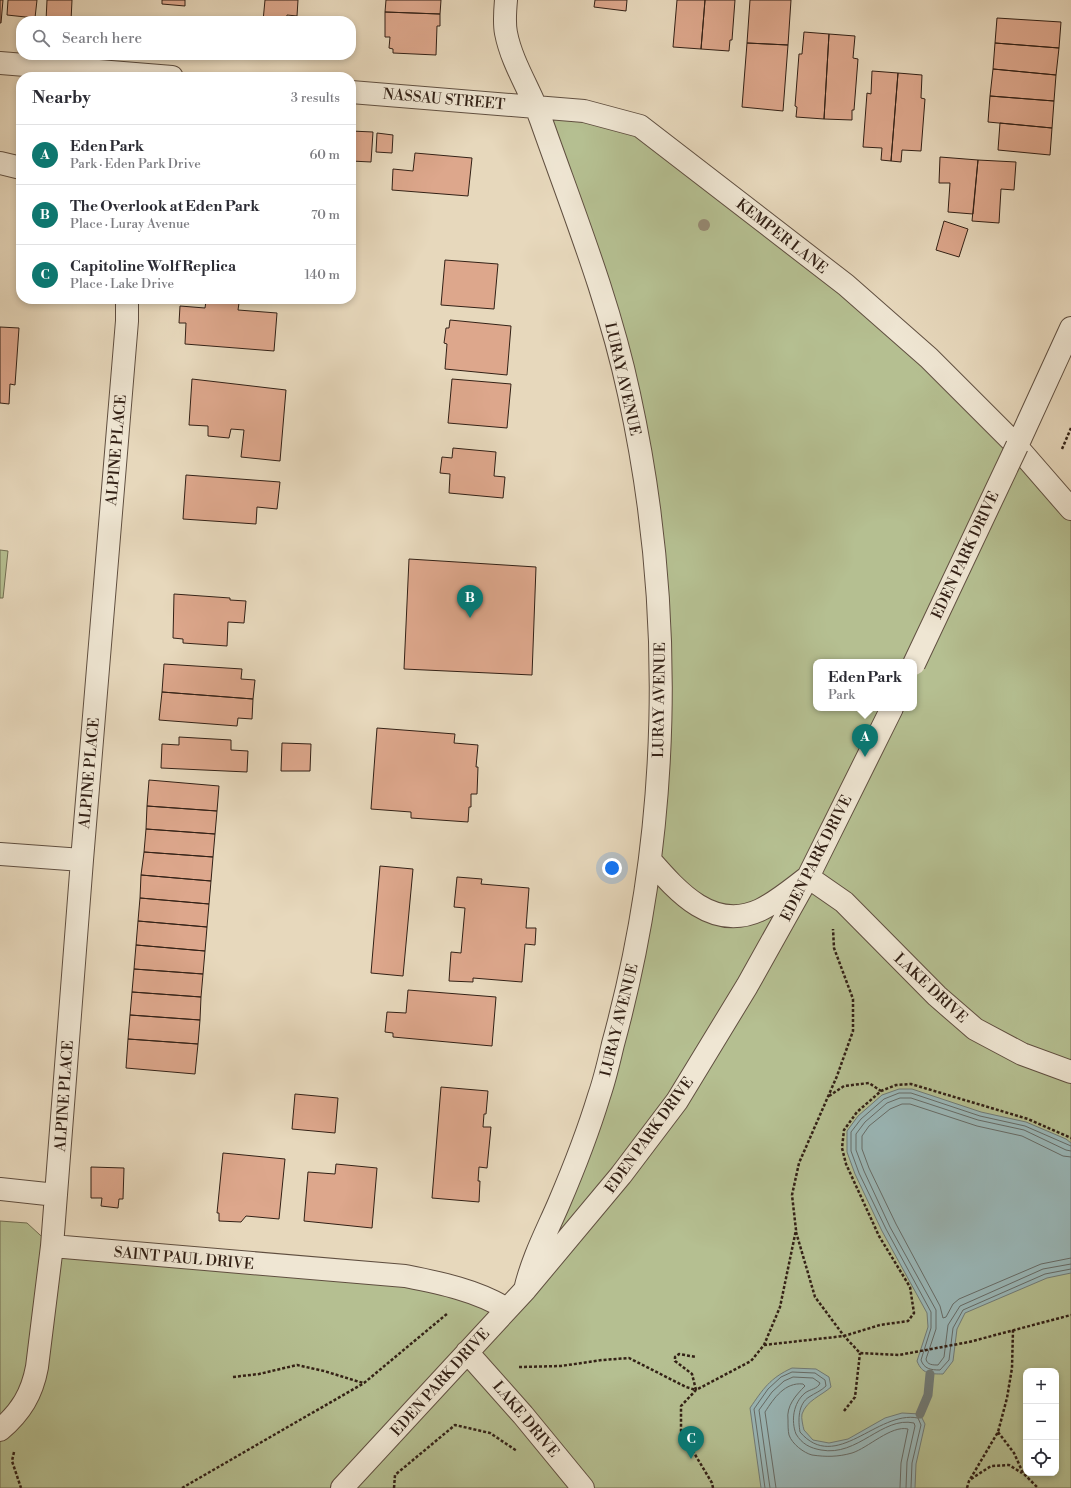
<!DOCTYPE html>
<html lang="en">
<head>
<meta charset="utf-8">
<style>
	body { margin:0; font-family:"Libre Bodoni",serif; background:#f7f7f7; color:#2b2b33 }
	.controls { position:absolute; right:12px; bottom:12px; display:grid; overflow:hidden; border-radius:8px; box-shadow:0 2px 6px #0003 }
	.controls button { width:36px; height:36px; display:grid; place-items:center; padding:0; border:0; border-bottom:1px solid #e1e1e2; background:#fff; color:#2b2b33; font:20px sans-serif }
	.you { position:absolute; left:612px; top:868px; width:14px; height:14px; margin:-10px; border:3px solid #fff; border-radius:50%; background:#1a73e8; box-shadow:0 0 0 6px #1a73e833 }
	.badge { display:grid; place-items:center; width:26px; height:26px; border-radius:50%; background:#0f766e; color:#fff; font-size:13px; font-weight:700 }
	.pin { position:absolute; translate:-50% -33px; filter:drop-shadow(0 1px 2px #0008) }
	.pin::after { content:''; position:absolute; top:21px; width:14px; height:12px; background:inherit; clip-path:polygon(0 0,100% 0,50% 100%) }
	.popup { position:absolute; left:813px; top:659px; width:104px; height:52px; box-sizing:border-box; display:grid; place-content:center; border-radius:8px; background:#fff; filter:drop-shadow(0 1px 3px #0005); font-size:13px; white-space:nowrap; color:#7c7c81 }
	.popup b { font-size:15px; color:#2b2b33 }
	.popup::after { content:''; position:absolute; left:50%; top:100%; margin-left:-8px; border:8px solid transparent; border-top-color:#fff }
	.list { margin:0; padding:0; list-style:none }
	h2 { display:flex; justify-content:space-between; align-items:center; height:52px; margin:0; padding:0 16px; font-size:17px }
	h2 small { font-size:13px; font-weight:400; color:#7c7c81 }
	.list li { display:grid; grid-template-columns:26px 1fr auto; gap:12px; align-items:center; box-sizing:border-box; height:60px; padding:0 16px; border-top:1px solid #e1e1e2 }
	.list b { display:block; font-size:15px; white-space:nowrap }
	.list p { margin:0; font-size:13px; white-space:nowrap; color:#7c7c81 }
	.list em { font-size:13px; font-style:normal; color:#7c7c81 }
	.icon { flex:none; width:22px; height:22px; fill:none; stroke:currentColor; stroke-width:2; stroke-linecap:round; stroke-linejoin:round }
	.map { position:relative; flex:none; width:1071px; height:1488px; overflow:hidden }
	.search { position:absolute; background:#fff; box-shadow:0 2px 6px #0003; left:16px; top:16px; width:340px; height:44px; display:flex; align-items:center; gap:10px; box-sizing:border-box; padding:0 14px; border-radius:16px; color:#7c7c81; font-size:15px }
	.panel { position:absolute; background:#fff; box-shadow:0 2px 6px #0003; left:16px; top:72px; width:340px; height:232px; border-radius:16px }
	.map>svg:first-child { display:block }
	.green { fill:#b5bf91; stroke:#747054; fill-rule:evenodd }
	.water { fill:#9ab8b9; stroke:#717c78 }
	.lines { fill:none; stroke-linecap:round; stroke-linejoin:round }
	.shore { stroke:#666c68; stroke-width:1 }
	.stream { stroke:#717c78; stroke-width:9 }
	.building { fill:#dda78c; stroke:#332116 }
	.minor-casing { stroke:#604f40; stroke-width:24 }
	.path { stroke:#332116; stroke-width:2.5; stroke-dasharray:3 2; stroke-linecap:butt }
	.minor { stroke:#efe6d3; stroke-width:22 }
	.minor-bridge-casing { stroke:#604f40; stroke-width:24; stroke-linecap:butt }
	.minor-bridge { stroke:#efe6d3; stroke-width:22 }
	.tree { fill:#968972 }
	.labels { text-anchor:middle; stroke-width:3; stroke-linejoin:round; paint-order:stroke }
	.street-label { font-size:15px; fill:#332116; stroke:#efe6d3 }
</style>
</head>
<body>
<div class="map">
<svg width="1071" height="1488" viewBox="0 0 1071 1488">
	<rect width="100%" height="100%" fill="#e7d8bc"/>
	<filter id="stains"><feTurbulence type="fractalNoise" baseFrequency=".005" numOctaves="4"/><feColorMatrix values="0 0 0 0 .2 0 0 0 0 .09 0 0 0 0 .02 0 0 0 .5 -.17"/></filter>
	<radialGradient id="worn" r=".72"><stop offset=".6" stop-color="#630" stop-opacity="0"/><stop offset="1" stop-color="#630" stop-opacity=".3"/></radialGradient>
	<path class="green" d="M537,107L640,126L846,285L1071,509V1488H0V1221L27,1223L52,1246L405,1276L510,1310L626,996L662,705L629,393ZM816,662H914V708H816ZM1026,1371H1056V1473H1026Z
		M0,550L8,551L3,598H0Z"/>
	<path class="water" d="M899,1089H912L981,1112L1026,1122L1066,1139L1071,1143V1273L1047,1278L965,1313L957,1329L953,1361L943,1374C930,1374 922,1374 917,1361L928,1327L927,1313L882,1231L855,1174L847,1152V1131L858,1116L882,1095Z
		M792,1368L816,1369L829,1377L831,1387C821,1396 807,1400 802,1414C801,1418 803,1426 804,1430L813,1440L829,1443L848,1439L885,1418L902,1413L920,1414L925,1424L916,1464L915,1488H761L750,1408C763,1389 770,1378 792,1368Z"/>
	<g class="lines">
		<path class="shore" d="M1071,1146L1025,1126L980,1116L911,1093H899L884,1099L861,1119L851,1132V1151L859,1173L886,1229L931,1312V1328L921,1360C924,1369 931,1370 940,1370L949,1360L953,1328L963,1310L1045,1274L1071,1269
			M1071,1151L1066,1150L1024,1130L978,1120L911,1098H900L887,1103L865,1122L856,1134V1150L864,1171L890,1227L936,1310V1329L926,1359C927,1365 933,1365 938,1365L944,1357L948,1325L960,1306L1043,1269L1071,1264
			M1071,1157L1063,1156L1022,1136L977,1126L910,1104H902L890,1109L869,1126L862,1136V1149L869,1168L896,1224L940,1306L943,1318L946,1317L953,1304L959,1299L1041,1264L1071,1258
			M765,1488L754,1409L768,1389L781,1377L792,1372L815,1373L825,1380L826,1386C821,1391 815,1393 809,1397C798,1404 798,1420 800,1432C836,1474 877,1410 918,1418L921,1425L912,1463L911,1488
			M770,1488L759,1410L772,1392L784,1381L793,1377L813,1378L820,1383C818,1389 810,1389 805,1393C793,1403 791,1421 796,1434C802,1444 810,1448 821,1450C858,1457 882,1416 914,1423L915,1426L907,1462L906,1488
			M776,1488L765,1412C774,1398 785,1382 803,1384L805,1386C796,1395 786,1406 788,1420C788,1425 788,1431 789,1435C792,1444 804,1453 812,1455C826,1457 838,1457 852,1453C868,1448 891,1425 908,1429L901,1463L900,1488"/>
		<path class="stream" d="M920,1414L928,1395L930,1374"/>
	</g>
	<path class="building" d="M0,0H3L1,23H0Z
		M8,0H37L35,18L7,15Z
		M47,0H72L71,21H46Z
		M162,0H185V6L162,4Z
		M265,0H298L297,16L287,15L286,21H263Z
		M386,0H441L440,14L385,12Z
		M595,0H627L626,11L594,7Z
		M677,0H705L701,49L673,47Z
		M705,0H735L732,40H730L729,51L701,49Z
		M750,0H791L788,45L747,43Z
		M385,12L440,14V26H437L436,55L393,53V49L389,48L390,37H385Z
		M997,18L1061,22L1059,48L995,43Z
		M804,32L829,34L824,119L796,117L797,107L795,106L799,54H802Z
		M829,34L855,36L853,58L858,59L854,110H852V120L824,119Z
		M747,43L788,45L783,111L742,107Z
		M995,43L1059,48L1056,75L993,69Z
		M993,69L1056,75L1054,101L990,96Z
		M872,71L898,73L891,161L881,160L882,148L863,147L867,93L871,94Z
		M898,73L922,75L921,98L925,99L921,151L902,150L901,162L891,161Z
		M990,96L1054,101L1052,128L988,122Z
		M1000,123L1052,128L1050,155L998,150Z
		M351,131L373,132L371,162L351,161Z
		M377,133L393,135L392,153L376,152Z
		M415,153L472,158L468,196L392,190L393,169L413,171Z
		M940,157L978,160L973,214L948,212L950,183H939Z
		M978,160L1016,162L1014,190L1001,189L999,223L972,221Z
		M944,221L968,229L959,257L936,250Z
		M445,260L498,264L494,309L441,305Z
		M206,301L239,303L238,310L277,313L274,351L185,344L186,323H179L180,306L205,308Z
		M450,320L511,326L507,375L445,369L447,344L444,343L446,328H449Z
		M0,327L19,328L15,385L10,384L9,404L0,403Z
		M192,379L286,390L280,461L241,457L244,430L231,429L229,438L208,436V426L189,425Z
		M452,379L511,384L507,428L448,423Z
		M453,448L496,452L494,476L505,477L503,498L449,493L450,474L440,473L442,457L452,458Z
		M186,475L280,482L277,509L257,507L256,524L183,519Z
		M409,559L536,567L532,675L404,669Z
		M174,594L230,598V600L246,601L244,623L228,622L227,646L183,643V639L173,638Z
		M164,664L242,669L241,679L255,680L253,699L162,692Z
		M162,692L253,699L252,719L238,718L237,726L159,720Z
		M377,728L455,734L454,743L478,745L476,767H478L477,794H471V807H469L468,822L411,818V812L371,809Z
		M179,737L231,740V750L248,751L247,772L161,768L162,744L179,745Z
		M282,743L311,744L310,771H281Z
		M149,780L219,786L217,811L147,806Z
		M147,806L217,811L215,834L146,829Z
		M146,829L215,834L213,857L144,852Z
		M144,852L213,857L211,881L141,875Z
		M380,866L413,869L403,976L371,973Z
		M141,875L211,881L209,904L140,898Z
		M457,877L482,879L481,884L529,888L526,928H536L535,945L525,944L522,982L473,978V982L449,981L451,952L461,953L465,908L454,907Z
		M140,898L209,904L207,927L138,921Z
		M138,921L207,927L205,951L136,945Z
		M136,945L205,951L203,974L134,969Z
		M134,969L203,974L201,997L132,992Z
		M408,990L496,997L492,1046L393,1037V1033L385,1032L387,1012L406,1013Z
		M132,992L201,997L200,1020L130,1015Z
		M130,1015L200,1020L198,1044L128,1039Z
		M128,1039L198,1044L195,1074L126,1068Z
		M441,1087L488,1091L486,1114H484L483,1127H491L487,1168L479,1167L478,1181H480L479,1202L432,1198Z
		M295,1094L338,1098L335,1133L292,1129Z
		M223,1153L285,1159L279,1219L246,1216L241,1222L219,1221V1213H217Z
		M336,1164L377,1168L372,1228L304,1221L308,1172L335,1174Z
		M91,1167L124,1168L123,1199H119L118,1208L101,1206L102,1198H91Z"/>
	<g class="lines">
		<defs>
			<path id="minor" d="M506,0C505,11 504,23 506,33C512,64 531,91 541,120C573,211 609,300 629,394C676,609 671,832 613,1044C609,1061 605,1079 599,1096C588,1132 574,1168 559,1203C547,1231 532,1259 525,1290
				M0,63L172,77
				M351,92L584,111L640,126L846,285L929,358L1011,440L1071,509
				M0,163L21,168
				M1017,446L1071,328
				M0,854L82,860
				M650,860C678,892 713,932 760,910C777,902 793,888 808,877L844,902L937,996L975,1029L1022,1054L1071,1072
				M0,1189L56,1195
				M52,1246L405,1276C440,1283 476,1290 507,1309
				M467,1352L523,1415L583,1488
				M0,1430C21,1412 32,1394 37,1367L52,1246L82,860L127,321V299
				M342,1488L525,1290L621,1175L677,1101L747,986L808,877L892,708"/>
		</defs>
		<use href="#minor" class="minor-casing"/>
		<path class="path" d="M1062,449L1071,428
			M829,1096L844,1086L869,1083L881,1091
			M796,1232L815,1297L844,1336L860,1353L899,1355L969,1342L1071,1315
			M764,1345L844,1336L880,1325L908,1321L914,1313L910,1287L879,1236L846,1164L842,1148L844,1130L857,1112L881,1091L896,1085L911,1084L1028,1119L1071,1138
			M519,1367L561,1366L602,1360L629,1358L686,1387L696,1390
			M233,1377L259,1374L297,1365L324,1371L363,1383
			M696,1390L692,1374L675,1361V1357L679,1354L696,1357
			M844,1411L855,1397L860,1353
			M998,1432L1014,1453L1023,1473L1038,1488
			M14,1452L12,1461L21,1488
			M971,1479L991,1466L1009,1465L1022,1473
			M182,1488L364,1383L448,1313
			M394,1488L395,1475L455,1425L490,1433L517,1451
			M713,1488L712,1483L681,1431V1406L696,1390L751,1361L764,1345L780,1307L796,1230L792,1195L799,1163L837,1076L853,1031V999L834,948L833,929
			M967,1488L969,1481L998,1432L1007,1398L1012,1368L1013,1330"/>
		<use href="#minor" class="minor"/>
		<defs>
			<path id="minor-bridge" d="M914,664L1017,446"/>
		</defs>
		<use href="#minor-bridge" class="minor-bridge-casing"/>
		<use href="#minor-bridge" class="minor-bridge"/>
	</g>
	<circle class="tree" cx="704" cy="225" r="6"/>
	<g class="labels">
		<g class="street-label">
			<text transform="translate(444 99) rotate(5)" y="5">NASSAU STREET</text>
			<text transform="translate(782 236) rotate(38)" y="5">KEMPER LANE</text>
			<text transform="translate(623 379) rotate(77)" y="5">LURAY AVENUE</text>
			<text transform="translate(116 450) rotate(-85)" y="5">ALPINE PLACE</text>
			<text transform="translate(965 555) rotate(-65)" y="5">EDEN PARK DRIVE</text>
			<text transform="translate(659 700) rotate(-89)" y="5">LURAY AVENUE</text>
			<text transform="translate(89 773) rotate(-85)" y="5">ALPINE PLACE</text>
			<text transform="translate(816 858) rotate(-63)" y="5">EDEN PARK DRIVE</text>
			<text transform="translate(931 988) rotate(43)" y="5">LAKE DRIVE</text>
			<text transform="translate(619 1020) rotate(-76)" y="5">LURAY AVENUE</text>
			<text transform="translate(64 1096) rotate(-86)" y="5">ALPINE PLACE</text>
			<text transform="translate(649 1135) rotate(-54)" y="5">EDEN PARK DRIVE</text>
			<text transform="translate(184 1258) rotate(5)" y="5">SAINT PAUL DRIVE</text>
			<text transform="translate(440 1382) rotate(-48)" y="5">EDEN PARK DRIVE</text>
			<text transform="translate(526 1419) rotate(50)" y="5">LAKE DRIVE</text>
		</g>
	</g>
	<rect width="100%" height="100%" filter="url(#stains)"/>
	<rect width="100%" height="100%" fill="url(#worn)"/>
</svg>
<div class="controls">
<button>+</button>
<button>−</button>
<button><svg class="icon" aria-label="locate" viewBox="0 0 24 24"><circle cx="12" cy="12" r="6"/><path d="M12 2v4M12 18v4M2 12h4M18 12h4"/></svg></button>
</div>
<div class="you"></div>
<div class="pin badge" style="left:865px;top:757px">A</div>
<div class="popup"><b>Eden Park</b>Park</div>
<div class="pin badge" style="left:470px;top:618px">B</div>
<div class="pin badge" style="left:691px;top:1459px">C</div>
<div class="search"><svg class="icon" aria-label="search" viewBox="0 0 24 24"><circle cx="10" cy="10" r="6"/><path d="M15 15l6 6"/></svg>Search here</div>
<section class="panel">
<h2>Nearby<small>3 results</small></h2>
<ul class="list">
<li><span class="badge">A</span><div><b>Eden Park</b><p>Park · Eden Park Drive</p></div><em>60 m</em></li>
<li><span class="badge">B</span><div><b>The Overlook at Eden Park</b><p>Place · Luray Avenue</p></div><em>70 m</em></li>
<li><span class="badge">C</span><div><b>Capitoline Wolf Replica</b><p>Place · Lake Drive</p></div><em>140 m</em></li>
</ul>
</section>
</div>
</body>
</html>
